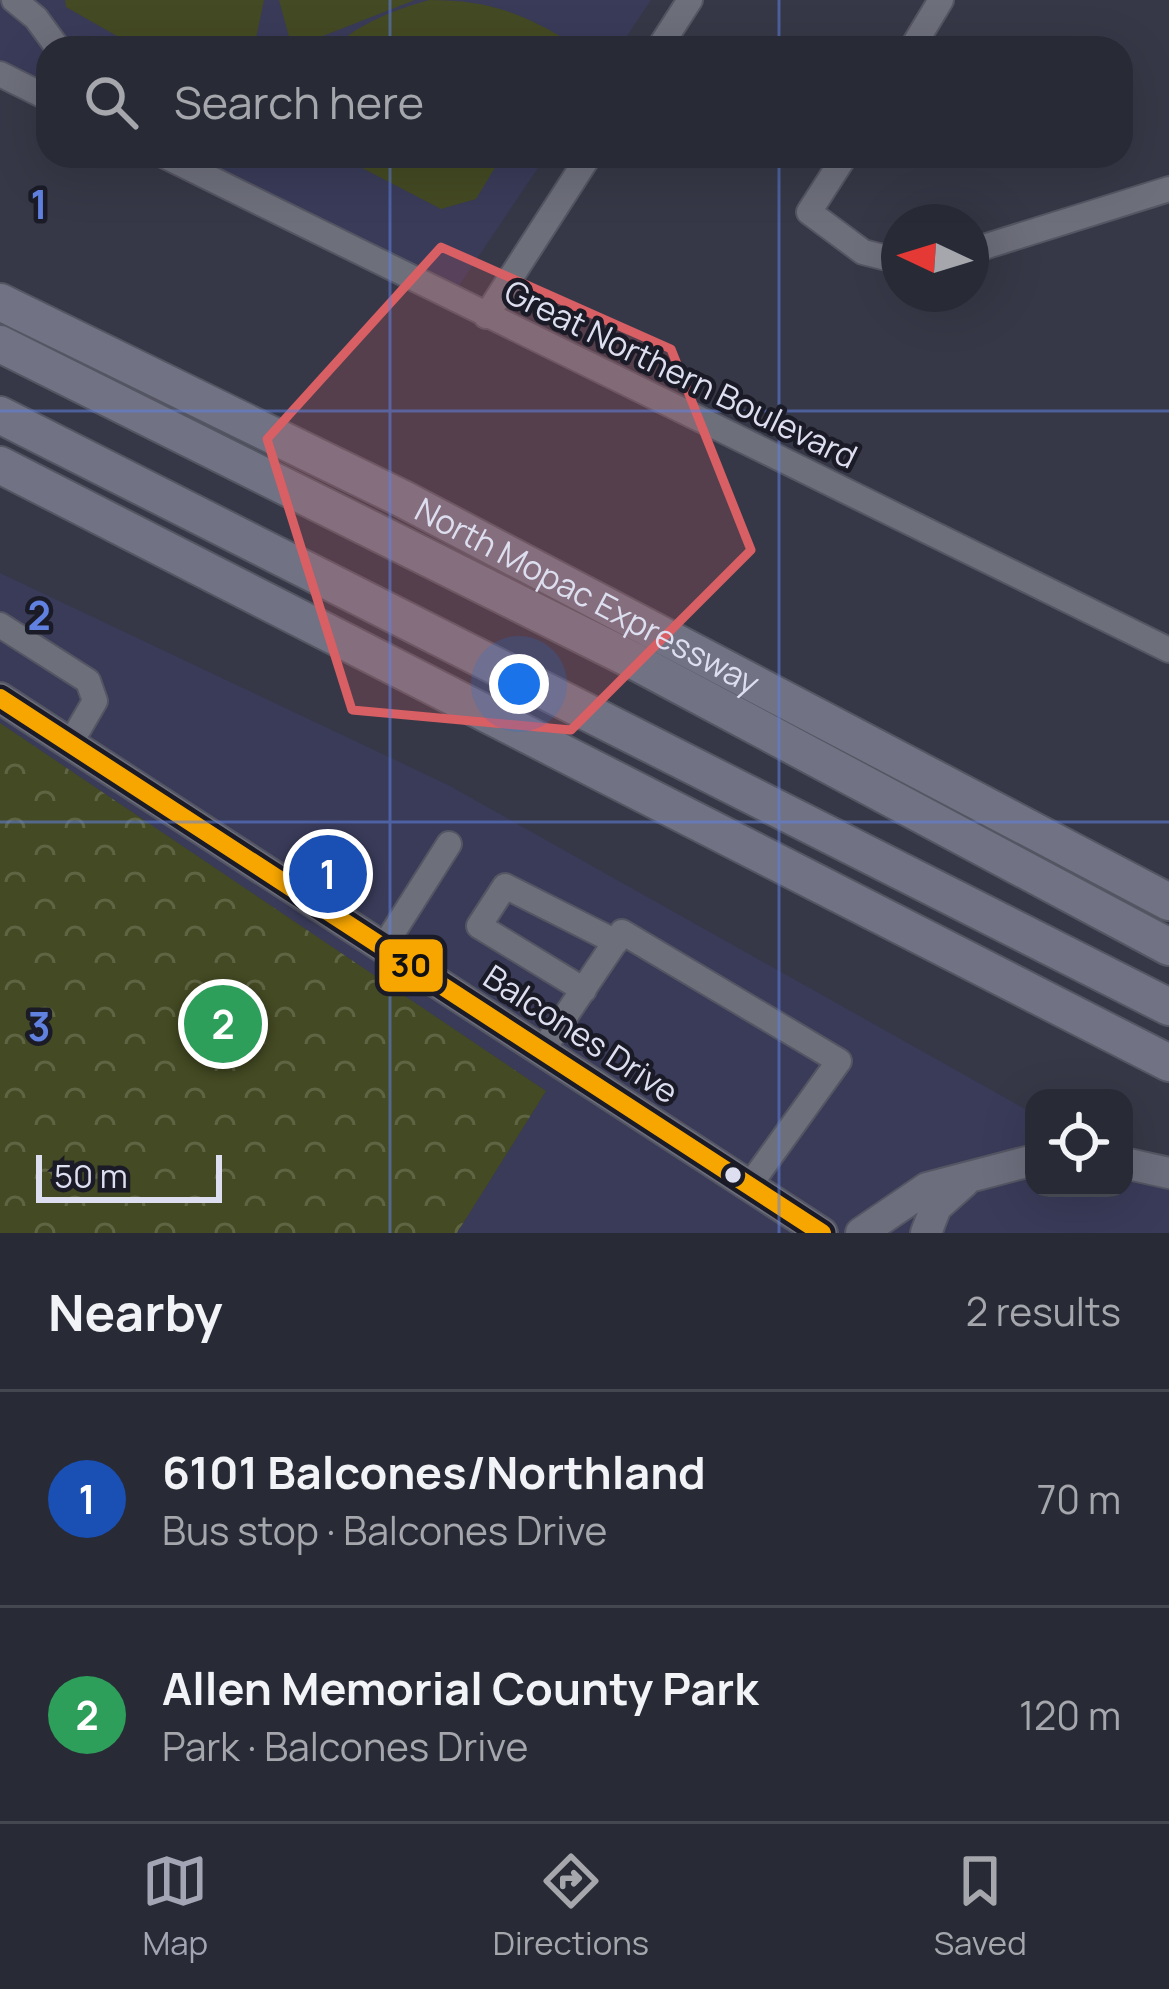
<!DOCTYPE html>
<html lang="en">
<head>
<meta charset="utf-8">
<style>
	body { margin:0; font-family:Manrope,sans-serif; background:#30323d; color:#f1f3f6 }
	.controls { position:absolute; right:36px; bottom:36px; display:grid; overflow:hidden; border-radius:24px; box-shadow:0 12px 48px #0002 }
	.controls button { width:108px; height:108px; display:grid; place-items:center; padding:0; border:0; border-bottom:3px solid #444650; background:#282a35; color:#f1f3f6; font:60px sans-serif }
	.compass { position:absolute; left:881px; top:204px; width:108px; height:108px; border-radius:50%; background:#282a35; box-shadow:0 12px 48px #0002; rotate:274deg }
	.scale { position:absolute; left:36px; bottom:30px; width:186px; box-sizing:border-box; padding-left:12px; border:6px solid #dddff0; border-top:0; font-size:33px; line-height:42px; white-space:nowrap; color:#dddff0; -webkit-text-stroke:9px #1a1b27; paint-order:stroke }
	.you { position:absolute; left:519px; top:684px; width:42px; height:42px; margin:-30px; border:9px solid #fff; border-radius:50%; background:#1a73e8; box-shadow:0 0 0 18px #1a73e833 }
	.badge { display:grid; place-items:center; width:78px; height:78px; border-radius:50%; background:#a3a5b5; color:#fff; font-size:39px; font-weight:700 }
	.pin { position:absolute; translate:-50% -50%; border:6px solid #fff; box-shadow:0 3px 12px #0006 }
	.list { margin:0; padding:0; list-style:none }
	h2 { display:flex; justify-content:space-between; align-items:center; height:156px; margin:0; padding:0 48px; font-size:51px }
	h2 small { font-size:39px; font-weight:400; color:#a5a7ad }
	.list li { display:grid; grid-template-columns:78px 1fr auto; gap:36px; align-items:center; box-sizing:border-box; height:216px; padding:0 48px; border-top:3px solid #444650 }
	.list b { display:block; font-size:45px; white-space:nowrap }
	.list p { margin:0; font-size:39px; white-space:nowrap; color:#a5a7ad }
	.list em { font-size:39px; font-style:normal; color:#a5a7ad }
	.icon { flex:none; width:66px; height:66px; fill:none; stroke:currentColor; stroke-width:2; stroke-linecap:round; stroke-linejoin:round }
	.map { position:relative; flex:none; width:1169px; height:1233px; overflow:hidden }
	.search { position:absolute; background:#282a35; box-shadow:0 12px 48px #0002; left:36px; right:36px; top:36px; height:132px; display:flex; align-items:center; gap:30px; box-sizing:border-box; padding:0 42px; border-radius:36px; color:#a5a7ad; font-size:45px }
	.sheet { height:588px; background:#282a35 }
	nav { display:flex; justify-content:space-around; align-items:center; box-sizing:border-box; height:168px; border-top:3px solid #444650; background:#282a35; font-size:33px; color:#a5a7ad }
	nav a { display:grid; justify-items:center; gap:6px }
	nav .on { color:#a3a5b5 }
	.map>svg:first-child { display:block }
	.built { fill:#393b59 }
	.park { fill:url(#park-crowns) }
	.pitch { fill:#444a23 }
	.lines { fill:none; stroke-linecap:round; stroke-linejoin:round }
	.minor-casing { stroke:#555663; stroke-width:28 }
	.major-casing { stroke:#555663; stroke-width:34 }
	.highway-casing { stroke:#555663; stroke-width:40 }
	.minor { stroke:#6d6f7b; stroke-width:24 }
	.major { stroke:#6c6e7d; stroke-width:30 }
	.highway { stroke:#717284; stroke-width:36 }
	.bus-1-casing { stroke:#1a1b27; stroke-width:27 }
	.bus-1 { stroke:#f7a600; stroke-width:18 }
	.marked { fill:#d85f64; fill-opacity:0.2; stroke:#d85f64; stroke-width:9; stroke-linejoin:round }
	.grid { fill:none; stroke:#6081e0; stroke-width:3; stroke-opacity:0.55 }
	.bus-dot { fill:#dddff0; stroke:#1a1b27; stroke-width:4.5 }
	.labels { text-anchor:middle; stroke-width:9; stroke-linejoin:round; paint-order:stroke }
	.street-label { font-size:33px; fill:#dddff0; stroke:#1a1b27 }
	.grid-label { font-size:39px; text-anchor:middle; font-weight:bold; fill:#6081e0; stroke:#1a1b27; stroke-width:9; stroke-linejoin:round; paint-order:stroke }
	.line-badge { stroke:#1a1b27; stroke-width:4.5 }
	.pale-badge-label { font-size:33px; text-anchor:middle; font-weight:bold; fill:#111 }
</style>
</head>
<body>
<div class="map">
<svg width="1169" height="1233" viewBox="0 0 1169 1233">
	<defs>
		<pattern id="park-crowns" width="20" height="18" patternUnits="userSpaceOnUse" patternTransform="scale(3)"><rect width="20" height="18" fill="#444a23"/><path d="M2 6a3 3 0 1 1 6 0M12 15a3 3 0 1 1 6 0" fill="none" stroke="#5f6443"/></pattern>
	</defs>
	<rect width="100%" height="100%" fill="#363847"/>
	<path class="built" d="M0,0H651L619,48H48V89L0,66Z
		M187,156H546L458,287Z
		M0,573L448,785L1034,1114V1188H1124V1162L1169,1186V1233H457L546,1091L0,723Z"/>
	<path class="park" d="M0,723L546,1091L457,1233H0Z"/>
	<path class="pitch" d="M65,0H264L254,48H138L66,7Z
		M279,0H415L292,48Z
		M429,0C487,0 521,12 570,42L567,48H332C361,23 393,10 429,0Z
		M339,156H502L476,199L441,209Z"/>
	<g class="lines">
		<defs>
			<path id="minor" d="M14,0L36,18L58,48
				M659,48L690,0
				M912,48L941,0
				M0,74L48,98
				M165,156L1169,650
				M845,156L809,212L863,252L899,261
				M971,251L1169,189
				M486,316L589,156
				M0,625L88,681L95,701L70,744
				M383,948L449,844
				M584,990L479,926L505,886L616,942
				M542,1051L622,932L839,1061L749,1186"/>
			<path id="major" d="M0,698L822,1233
				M1124,1163L1169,1173
				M861,1233L927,1188L1034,1160
				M926,1233L936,1207L964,1182"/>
			<g id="highway">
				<path id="s1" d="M0,302L403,499L1169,902"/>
				<path d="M0,344L636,662L1169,947"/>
				<path d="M0,415L1169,1007"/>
				<path d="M0,465L1169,1063"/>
			</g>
		</defs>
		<use href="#minor" class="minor-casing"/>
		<use href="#major" class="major-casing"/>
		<use href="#highway" class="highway-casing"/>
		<use href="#minor" class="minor"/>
		<use href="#major" class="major"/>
		<use href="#highway" class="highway"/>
		<defs>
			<path id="bus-1" d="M0,698L822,1233"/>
		</defs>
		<use href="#bus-1" class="bus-1-casing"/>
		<use href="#bus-1" class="bus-1"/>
	</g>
	<path class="marked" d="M441,247L671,349L751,550L571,730L352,710L267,439Z"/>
	<path class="grid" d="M390,0V48M779,0V48M390,156V1233M779,156V1233M0,411H1169M0,822H1169"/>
	<circle class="bus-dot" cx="733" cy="1175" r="10"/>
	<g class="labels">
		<g class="street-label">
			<text transform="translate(681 374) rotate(26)" y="12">Great Northern Boulevard</text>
			<text dy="12" stroke="none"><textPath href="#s1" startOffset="657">North Mopac Expressway</textPath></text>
			<text transform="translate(581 1034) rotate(33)" y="12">Balcones Drive</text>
		</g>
	</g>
	<g class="grid-label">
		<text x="39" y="219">1</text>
		<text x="39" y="630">2</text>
		<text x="39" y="1041">3</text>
	</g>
	<rect class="line-badge" x="377" y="937" width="68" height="57" rx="12" fill="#f7a600"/>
	<g class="pale-badge-label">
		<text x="411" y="977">30</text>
	</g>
</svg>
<div class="controls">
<button><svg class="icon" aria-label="locate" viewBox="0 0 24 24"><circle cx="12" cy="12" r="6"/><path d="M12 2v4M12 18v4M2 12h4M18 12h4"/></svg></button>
</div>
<svg class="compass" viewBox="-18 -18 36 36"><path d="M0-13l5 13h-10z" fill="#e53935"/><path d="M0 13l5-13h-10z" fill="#a5a7ad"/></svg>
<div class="scale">50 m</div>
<div class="you"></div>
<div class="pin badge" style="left:328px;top:874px;background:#1a4fb4">1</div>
<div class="pin badge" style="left:223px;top:1024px;background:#2e9e5b">2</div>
<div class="search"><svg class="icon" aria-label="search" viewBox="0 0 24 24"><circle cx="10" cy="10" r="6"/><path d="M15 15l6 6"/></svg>Search here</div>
</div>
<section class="sheet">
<h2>Nearby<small>2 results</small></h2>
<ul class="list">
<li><span class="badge" style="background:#1a4fb4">1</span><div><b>6101 Balcones/Northland</b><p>Bus stop · Balcones Drive</p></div><em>70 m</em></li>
<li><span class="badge" style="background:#2e9e5b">2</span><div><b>Allen Memorial County Park</b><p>Park · Balcones Drive</p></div><em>120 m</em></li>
</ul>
</section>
<nav>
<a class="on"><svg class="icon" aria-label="map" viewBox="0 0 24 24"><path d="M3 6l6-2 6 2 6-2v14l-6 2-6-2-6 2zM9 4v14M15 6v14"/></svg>Map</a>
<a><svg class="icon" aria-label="directions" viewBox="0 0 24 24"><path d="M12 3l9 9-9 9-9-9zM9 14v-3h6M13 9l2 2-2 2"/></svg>Directions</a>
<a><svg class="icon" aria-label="saved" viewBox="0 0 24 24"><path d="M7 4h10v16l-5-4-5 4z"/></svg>Saved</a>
</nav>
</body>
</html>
